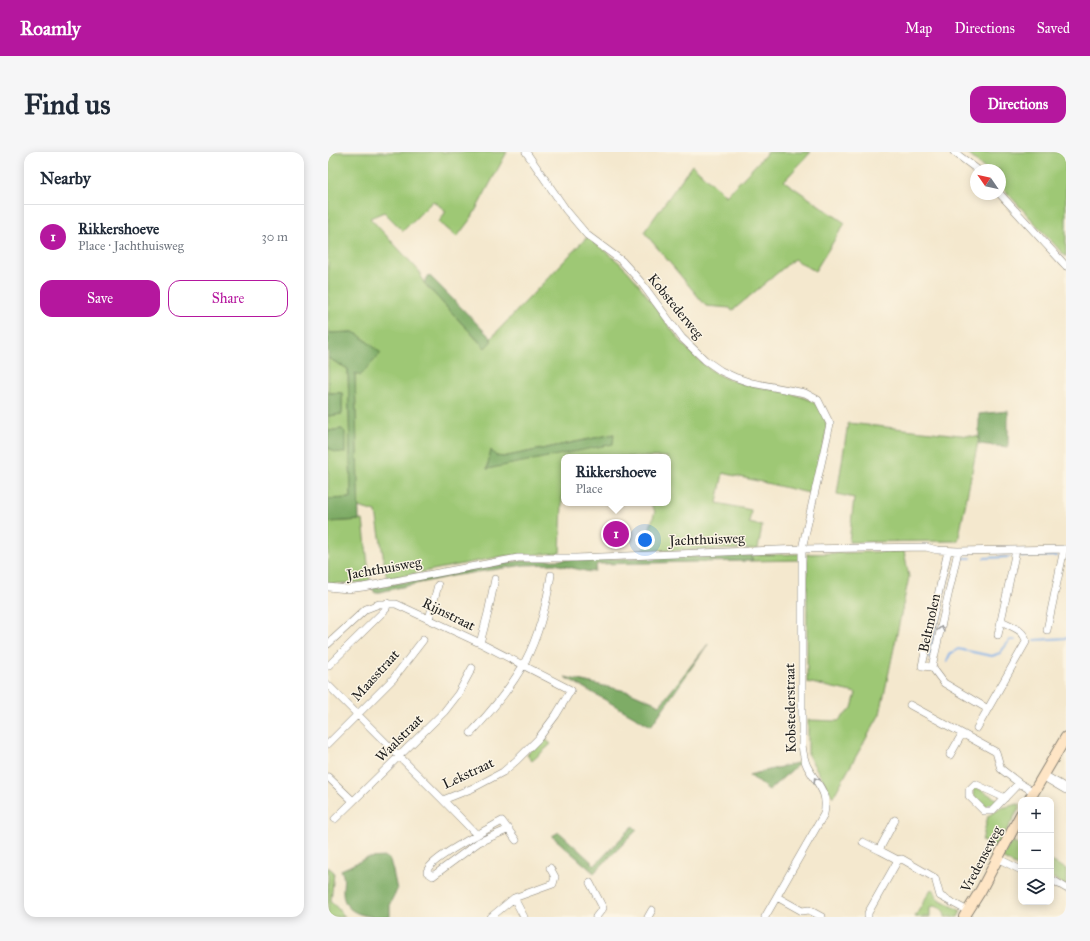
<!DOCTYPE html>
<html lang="en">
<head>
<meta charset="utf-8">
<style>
	body { margin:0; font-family:"IM FELL Great Primer",serif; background:#f6f6f7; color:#1f2937 }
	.controls { position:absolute; right:12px; bottom:12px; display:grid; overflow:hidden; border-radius:8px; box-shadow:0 2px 10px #0003 }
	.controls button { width:36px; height:36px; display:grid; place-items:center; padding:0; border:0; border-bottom:1px solid #e0e1e3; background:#fff; color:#1f2937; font:20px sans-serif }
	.compass { position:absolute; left:642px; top:12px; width:36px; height:36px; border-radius:50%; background:#fff; box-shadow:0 2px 10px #0003; rotate:304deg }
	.you { position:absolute; left:317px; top:388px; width:14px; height:14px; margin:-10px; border:3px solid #fff; border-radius:50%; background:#1a73e8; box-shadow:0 0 0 6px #1a73e833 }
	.badge { display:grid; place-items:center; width:26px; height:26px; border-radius:50%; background:#b5179e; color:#fff; font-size:13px; font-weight:700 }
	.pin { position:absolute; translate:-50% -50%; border:2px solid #fff; box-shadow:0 1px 4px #0006 }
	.popup { position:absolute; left:233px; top:302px; width:110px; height:52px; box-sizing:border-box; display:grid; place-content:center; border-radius:8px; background:#fff; filter:drop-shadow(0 1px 3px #0005); font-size:13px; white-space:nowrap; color:#747a83 }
	.popup b { font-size:15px; color:#1f2937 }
	.popup::after { content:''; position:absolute; left:50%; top:100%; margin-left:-8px; border:8px solid transparent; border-top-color:#fff }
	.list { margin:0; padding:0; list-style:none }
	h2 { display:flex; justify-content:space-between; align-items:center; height:52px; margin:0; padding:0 16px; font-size:17px }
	h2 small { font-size:13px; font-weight:400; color:#747a83 }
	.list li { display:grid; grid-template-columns:26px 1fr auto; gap:12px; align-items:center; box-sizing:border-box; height:64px; padding:0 16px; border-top:1px solid #e0e1e3 }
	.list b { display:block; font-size:15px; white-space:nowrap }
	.list p { margin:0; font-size:13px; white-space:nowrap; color:#747a83 }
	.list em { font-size:13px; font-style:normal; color:#747a83 }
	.actions { display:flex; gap:8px; padding:12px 16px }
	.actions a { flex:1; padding:9px 0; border:1px solid #b5179e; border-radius:12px; text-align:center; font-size:14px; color:#b5179e }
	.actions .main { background:#b5179e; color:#fff }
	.icon { flex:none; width:22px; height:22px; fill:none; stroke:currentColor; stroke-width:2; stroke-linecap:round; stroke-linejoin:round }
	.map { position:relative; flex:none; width:738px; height:765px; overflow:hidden; border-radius:12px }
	header { display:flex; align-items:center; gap:24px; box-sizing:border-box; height:56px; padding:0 20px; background:#b5179e; color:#fff }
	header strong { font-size:19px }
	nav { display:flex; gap:22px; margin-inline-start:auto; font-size:14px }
	.intro { display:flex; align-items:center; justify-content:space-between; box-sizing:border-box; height:96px; padding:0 24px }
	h1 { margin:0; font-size:28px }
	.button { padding:10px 18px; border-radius:12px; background:#b5179e; color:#fff; font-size:14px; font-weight:700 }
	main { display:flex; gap:24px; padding:0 24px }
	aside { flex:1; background:#fff; border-radius:12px; box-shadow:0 2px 10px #0003 }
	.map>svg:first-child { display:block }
	.green { fill:#9ec874; stroke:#5d7248; fill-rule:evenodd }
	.forest { fill:#7eac66; stroke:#4d6441 }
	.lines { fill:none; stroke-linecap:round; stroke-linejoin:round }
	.stream { stroke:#7daee8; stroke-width:2 }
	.minor-casing { stroke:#888275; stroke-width:8 }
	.tertiary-casing { stroke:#888275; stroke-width:10 }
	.secondary-casing { stroke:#888275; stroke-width:12 }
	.minor { stroke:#fff; stroke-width:7 }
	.tertiary { stroke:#fff; stroke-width:9 }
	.secondary { stroke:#fee5c5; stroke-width:10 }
	.oneway { stroke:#999 }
	.labels { text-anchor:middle; stroke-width:3; stroke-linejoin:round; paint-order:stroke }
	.street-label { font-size:14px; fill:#1c1c1c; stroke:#fcf5e5 }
</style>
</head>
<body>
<header>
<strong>Roamly</strong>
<nav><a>Map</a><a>Directions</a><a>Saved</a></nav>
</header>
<div class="intro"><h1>Find us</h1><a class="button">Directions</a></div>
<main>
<aside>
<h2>Nearby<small></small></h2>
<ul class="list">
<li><span class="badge">1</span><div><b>Rikkershoeve</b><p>Place · Jachthuisweg</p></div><em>30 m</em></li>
</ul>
<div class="actions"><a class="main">Save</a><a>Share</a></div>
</aside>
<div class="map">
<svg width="738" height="765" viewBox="0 0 738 765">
	<rect width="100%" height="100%" fill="#fcf5e5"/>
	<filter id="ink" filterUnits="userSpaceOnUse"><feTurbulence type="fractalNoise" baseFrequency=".025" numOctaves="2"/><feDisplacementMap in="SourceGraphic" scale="8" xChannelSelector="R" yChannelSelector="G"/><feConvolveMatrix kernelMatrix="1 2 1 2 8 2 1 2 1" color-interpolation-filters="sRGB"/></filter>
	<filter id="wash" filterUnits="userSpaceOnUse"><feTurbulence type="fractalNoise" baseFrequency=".012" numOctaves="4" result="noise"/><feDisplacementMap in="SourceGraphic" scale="16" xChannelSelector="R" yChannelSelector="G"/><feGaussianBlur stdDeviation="0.9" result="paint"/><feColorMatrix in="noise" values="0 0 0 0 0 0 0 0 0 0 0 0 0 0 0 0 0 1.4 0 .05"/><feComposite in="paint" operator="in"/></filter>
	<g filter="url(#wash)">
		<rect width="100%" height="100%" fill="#f4e8ce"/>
		<path class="green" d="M0,0H179L144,65L129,85L111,70L118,59L105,49L75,79L56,60L42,66L91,119L96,131L157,196L163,190V186L258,86H260C275,98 292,109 304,124C331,157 355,204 395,225C417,236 478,239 490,254C496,260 498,268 499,276L485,342L395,321L389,351L423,358L421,371L434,374L430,397L315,399L327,359L322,351H340V305H236L232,401L176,404L59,427L48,360L30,355L27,220L38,188L25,180L0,181ZM286,282L159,317L163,299L168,304L175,305Z
			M440,0H483L456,29L517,71L487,119L466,107L404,159L402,156L378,154L316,80L364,13L398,44Z
			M638,0H738V105L672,33V18H658Z
			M0,206L20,217L23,346L0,347V295L3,298L14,277L0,279V264L14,262V241H0Z
			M520,271L651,285L630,389L521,390L526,346L509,342Z
			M35,368L42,430L0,432V370Z
			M576,399L581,425L552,562L505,645L480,603V568L510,569L524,556L528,541L479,530V402Z
			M473,402V408L424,409V403Z
			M215,585L223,592L204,609L199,603Z
			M650,636L670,648L664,655H657L646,644L645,637Z
			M690,652L693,653L669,695L654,689L660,664L673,656Z
			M684,689L693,694V716L674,706Z
			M723,709L738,717V734L723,725Z
			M0,715L6,720L3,749L17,765H0Z
			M603,737L606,738L609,746L633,759L630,765H617C617,758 612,755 605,754L602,756V765H587Z"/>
		<path class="forest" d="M101,123L163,186V190L157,196L96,131Z
			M25,180L31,183L53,201L32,224L27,221L31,368L0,370V347L23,346L20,217L0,206V181Z
			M0,241H14V262L0,264Z
			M680,259V295L651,292V262Z
			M14,277L17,280V301L7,300L0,295V279Z
			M286,282L285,292L159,317L163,298L168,304L175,305Z
			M424,403V409L269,412L267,419L262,420L227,412L196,413L123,424L47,441L44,436L190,409Z
			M380,492L323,574L237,525L302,540L332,553Z
			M473,610L441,638L421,623Z
			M305,674L309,678L266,721L224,684L231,680L267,713Z
			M58,705L62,708L65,719L69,738L62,751V765C42,765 15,765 15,739C15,731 17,725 13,718L39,706Z"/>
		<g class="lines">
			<path class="stream" d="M694,405L729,404
				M632,406H643
				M656,406L682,405
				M707,488L738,486
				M601,506L623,406
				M619,509L622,502L630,497L664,504L672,501L682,488H687"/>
		</g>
	</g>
	<g filter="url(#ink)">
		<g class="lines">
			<defs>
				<path id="minor" d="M198,0L238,58L259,83L294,109L312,129L354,186L377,208L393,219L406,225L424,231L477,241L490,248L502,272L474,397V593C475,601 476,608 479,614C489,633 501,639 496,662L437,765
					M626,0L650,18
					M672,42L738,114
					M0,435L19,437L35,435L190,406H248L474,397L598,395L609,398L630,399L738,397
					M101,467L110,433
					M719,478L736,397
					M670,483L688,398
					M152,491L160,461L167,427
					M0,492L38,457L51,452H68L152,491L243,538L228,563L210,587L189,608L175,620L145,636L115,648L0,533
					M0,514L58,457L59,451
					M604,515L594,514L620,399
					M604,515L630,399
					M604,515L616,531L660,557
					M582,553L668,600L673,617L691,631L706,640
					M649,576L698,490C697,478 683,474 673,469
					M143,581C192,528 212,495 223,423
					M0,592L65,527L95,488
					M622,603L634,582
					M0,625L25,649
					M677,646L647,632L641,638V644L656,659H664L691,631
					M115,648L148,682
					M7,667L116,560L130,542L144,516
					M567,668L551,698L570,708
					M181,677L151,690L105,724L99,720C99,708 162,676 174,669L188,688
					M535,690L551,698
					M669,706L693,718
					M723,727L738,736
					M262,731L275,756L268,765
					M449,745L474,759L481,758L494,765
					M186,746L196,765
					M163,765L186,746L225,732L227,725L222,716
					M320,765L324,758
					M540,765V761L570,708L574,707L607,726L612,744L640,759"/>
				<path id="tertiary" d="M716,624L738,637"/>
				<path id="secondary" d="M701,648L738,585
					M636,765L653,738L693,662"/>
			</defs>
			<use href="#minor" class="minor-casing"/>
			<use href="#tertiary" class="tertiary-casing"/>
			<use href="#secondary" class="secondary-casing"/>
			<use href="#minor" class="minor"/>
			<use href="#tertiary" class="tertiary"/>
			<use href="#secondary" class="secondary"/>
		</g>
		<defs><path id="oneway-chevron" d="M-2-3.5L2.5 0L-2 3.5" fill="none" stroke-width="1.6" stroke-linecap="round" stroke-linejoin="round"/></defs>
		<g class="oneway">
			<use href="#oneway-chevron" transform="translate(613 477) rotate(-78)"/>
			<use href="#oneway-chevron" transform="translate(488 628) rotate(-123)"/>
		</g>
	</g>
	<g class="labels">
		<g class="street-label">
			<text transform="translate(348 154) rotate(51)" y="5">Kobstederweg</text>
			<text transform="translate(379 387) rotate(-2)" y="5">Jachthuisweg</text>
			<text transform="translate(56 416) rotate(-10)" y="5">Jachthuisweg</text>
			<text transform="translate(121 462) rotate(26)" y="5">Rijnstraat</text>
			<text transform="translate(601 471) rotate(-78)" y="5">Beltmolen</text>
			<text transform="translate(47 523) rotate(-48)" y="5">Maasstraat</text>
			<text transform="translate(462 556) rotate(-91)" y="5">Kobstederstraat</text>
			<text transform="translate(71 586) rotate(-45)" y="5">Waalstraat</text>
			<text transform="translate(140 621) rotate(-25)" y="5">Lekstraat</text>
			<text transform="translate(653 707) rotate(-62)" y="5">Vredenseweg</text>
		</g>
	</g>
</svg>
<div class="controls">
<button>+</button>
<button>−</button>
<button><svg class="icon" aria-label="layers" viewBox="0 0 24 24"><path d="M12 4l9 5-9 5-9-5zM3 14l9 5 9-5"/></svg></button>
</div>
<svg class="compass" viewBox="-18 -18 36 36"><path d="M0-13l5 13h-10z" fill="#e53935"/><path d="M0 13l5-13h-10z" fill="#747a83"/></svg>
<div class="you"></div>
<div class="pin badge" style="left:288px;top:382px">1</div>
<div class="popup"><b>Rikkershoeve</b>Place</div>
</div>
</main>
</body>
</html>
